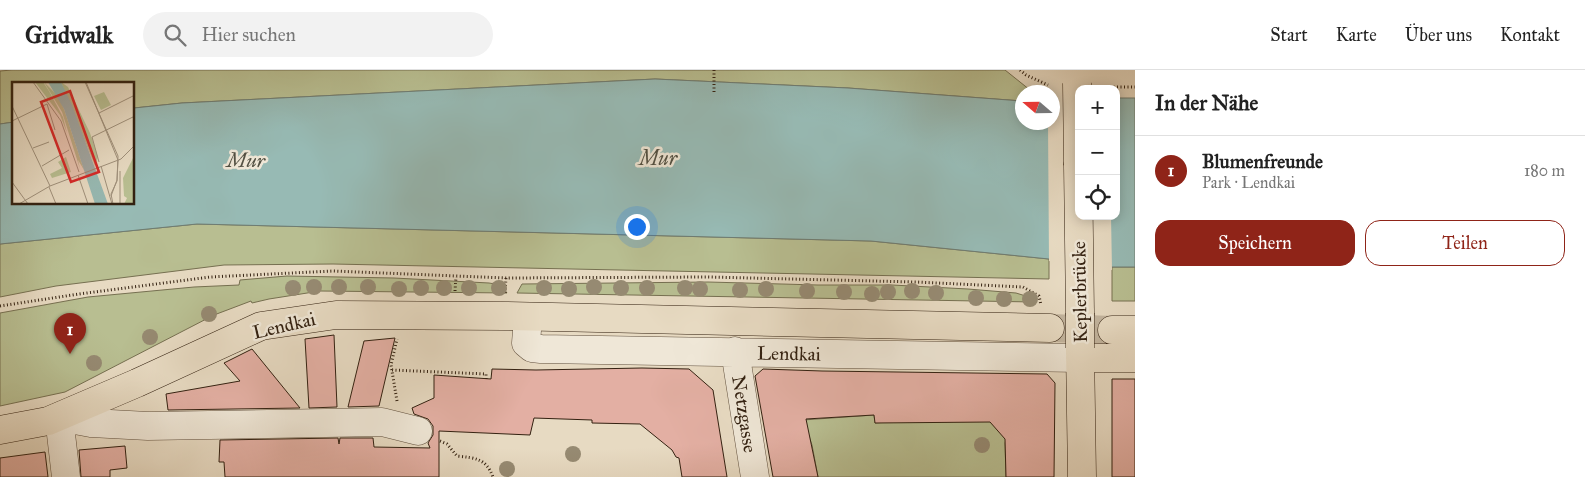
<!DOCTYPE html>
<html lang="de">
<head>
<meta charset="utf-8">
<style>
	body { margin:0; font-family:"IM FELL Great Primer",serif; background:#f2f2f2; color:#222 }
	.controls { position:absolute; right:15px; top:15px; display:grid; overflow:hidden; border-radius:10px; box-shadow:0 2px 12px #0003 }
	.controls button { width:45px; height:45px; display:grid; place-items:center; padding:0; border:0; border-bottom:1px solid #e0e0e0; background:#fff; color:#222; font:25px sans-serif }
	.compass { position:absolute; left:1015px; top:15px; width:45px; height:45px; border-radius:50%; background:#fff; box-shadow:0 2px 12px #0003; rotate:290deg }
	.you { position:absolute; left:636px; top:156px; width:18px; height:18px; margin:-12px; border:4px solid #fff; border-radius:50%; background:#1a73e8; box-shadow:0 0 0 8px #1a73e833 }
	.badge { display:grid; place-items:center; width:32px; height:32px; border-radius:50%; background:#8f2418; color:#fff; font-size:16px; font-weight:700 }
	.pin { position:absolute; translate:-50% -41px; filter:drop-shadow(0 1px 2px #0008) }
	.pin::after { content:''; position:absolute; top:26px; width:18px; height:15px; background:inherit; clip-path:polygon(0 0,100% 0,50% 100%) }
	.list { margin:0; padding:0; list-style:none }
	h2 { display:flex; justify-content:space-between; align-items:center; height:65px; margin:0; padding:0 20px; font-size:21px }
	h2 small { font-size:16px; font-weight:400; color:#767676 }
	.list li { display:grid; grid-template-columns:32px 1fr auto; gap:15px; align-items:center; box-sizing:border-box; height:70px; padding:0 20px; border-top:1px solid #e0e0e0 }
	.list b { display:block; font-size:19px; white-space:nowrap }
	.list p { margin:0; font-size:16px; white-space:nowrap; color:#767676 }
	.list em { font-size:16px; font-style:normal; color:#767676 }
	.actions { display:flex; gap:10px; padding:15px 20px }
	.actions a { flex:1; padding:11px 0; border:1px solid #8f2418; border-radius:15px; text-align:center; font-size:18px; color:#8f2418 }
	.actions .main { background:#8f2418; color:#fff }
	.icon { flex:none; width:28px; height:28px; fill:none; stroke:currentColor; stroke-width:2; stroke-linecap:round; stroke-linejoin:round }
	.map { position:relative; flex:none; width:1135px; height:407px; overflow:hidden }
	header { display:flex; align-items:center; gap:30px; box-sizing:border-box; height:70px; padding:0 25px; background:#fff; border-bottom:1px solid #e0e0e0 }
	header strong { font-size:24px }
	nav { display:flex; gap:28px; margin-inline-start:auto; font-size:18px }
	.search { width:350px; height:45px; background:#f2f2f2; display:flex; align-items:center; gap:12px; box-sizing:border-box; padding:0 18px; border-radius:28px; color:#767676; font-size:19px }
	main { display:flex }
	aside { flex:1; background:#fff }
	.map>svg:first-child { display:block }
	.green { fill:#b8be91; stroke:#767051 }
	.water { fill:#97bab4; stroke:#6f7d73 }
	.pier { fill:#e7dac2 }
	.building { fill:#e3afa3; stroke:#332111 }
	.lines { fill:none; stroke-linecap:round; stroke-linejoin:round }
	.major-tunnel { stroke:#c3b59f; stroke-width:28; stroke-dasharray:28 14; stroke-linecap:butt }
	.minor-casing { stroke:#604f3d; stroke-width:29 }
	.major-casing { stroke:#332111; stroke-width:29 }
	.path { stroke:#332111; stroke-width:3; stroke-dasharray:1 2.5; stroke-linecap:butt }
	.minor { stroke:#efe7d7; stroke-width:28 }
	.major { stroke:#e7dac2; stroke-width:28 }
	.major-bridge-casing { stroke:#332111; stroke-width:29; stroke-linecap:butt }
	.major-bridge { stroke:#e7dac2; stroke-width:28 }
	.tree { fill:#968a72 }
	.labels { text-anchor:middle; stroke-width:5; stroke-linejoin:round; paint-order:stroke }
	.street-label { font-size:19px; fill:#332111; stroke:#efe7d7 }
	.water-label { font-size:20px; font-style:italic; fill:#514f42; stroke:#efe7d7 }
	.inset-road { fill:none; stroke:#9f907b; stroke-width:1 }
	.view { fill:#d62828; fill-opacity:0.15; stroke:#d62828; stroke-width:2.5 }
	.inset-edge { fill:none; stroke:#332111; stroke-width:2.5 }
</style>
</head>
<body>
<header>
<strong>Gridwalk</strong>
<div class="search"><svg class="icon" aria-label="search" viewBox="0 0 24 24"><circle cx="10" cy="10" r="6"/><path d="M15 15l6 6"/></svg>Hier suchen</div>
<nav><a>Start</a><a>Karte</a><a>Über uns</a><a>Kontakt</a></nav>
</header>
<main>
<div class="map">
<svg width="1135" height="407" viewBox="0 0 1135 407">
	<rect width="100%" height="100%" fill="#e7dac2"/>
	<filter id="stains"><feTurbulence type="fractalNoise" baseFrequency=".004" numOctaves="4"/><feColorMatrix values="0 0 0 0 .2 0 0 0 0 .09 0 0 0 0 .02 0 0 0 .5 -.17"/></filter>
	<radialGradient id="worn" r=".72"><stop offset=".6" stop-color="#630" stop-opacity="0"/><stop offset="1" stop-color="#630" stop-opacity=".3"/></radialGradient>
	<path class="green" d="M12,0H1005L1030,20L1035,22H1022V31L848,18L655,9L182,33L134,38V14H14V52L0,54V1Z
		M197,154L871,171L1049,189V209L333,194L224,195L56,216L0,227V174Z
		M1112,197H1135V231H1112Z
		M287,206L394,208L489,213L501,215L507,223L320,221L269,229L252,233L251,231L214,245L65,322L0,336V243L88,227L194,217L239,215L240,210Z
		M708,212L818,215H892L968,219L1016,223L1029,227L1034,232L517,223L522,214Z
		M874,345L875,353L986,345L992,354L1002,364L1009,359L1005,373L1006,407H818L812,375L803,350Z"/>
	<path class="water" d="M655,9L848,18L1022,31V52H1052L1079,146H1116V28H1135V197H1112L1049,189L871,171L197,154L0,174V54L14,52V134H134V38L182,33Z"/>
	<path class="pier" d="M1052,23L1079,24V146H1111L1112,200L1049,191L1048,53L1052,52Z"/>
	<path class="building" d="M334,265L337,337L309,338L305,269Z
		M395,268L379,336L348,337L364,271Z
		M252,279L300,338L168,340L166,324L240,311L224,293Z
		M642,298L689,299L713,320L727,407H682L679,388L676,387L672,380L640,354L592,353V350L534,348L530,365L439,361V407H225L224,392H219L220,370L338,368L339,374L340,368H373L374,377L430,378L428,373L433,365V356L428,349L414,344L412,338L434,328V305L491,309L492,299L536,300Z
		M763,299L822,301L1047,304L1055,313L1054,407H1006L1005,369L990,352L875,353L874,345L806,349L818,407H773L755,306Z
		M1112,309H1135V407H1112Z
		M125,376L127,398L110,400V407H81L79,380Z
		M45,382L48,407H0V388Z"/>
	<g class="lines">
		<path class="major-tunnel" d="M1050,258L1112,260"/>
		<defs>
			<path id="minor" d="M528,247L526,273L532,278L541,279L1080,288
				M735,281L755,407
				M66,407L59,347L91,353L148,356L382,352L418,361"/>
			<path id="major" d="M1078,95L1080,243
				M1112,260H1135
				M1080,278L1082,407
				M1080,288H1135
				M0,360L48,351L137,313L261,256L336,245L505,246L1050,258"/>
		</defs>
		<use href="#minor" class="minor-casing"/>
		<use href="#major" class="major-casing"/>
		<path class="path" d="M714,0V22
			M1020,0L1026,5L1048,15
			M1110,17H1135
			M455,221L456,207
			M505,223L506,208
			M0,236L79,224L210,207L333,201L506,208L708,207L916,212L1023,217L1039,226L1041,235
			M392,300L486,304V309
			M397,331L391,295L397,269
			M440,371L447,374L457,386C475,388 486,388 493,407"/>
		<use href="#minor" class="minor"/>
		<use href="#major" class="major"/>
		<defs>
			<path id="major-bridge" d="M1077,13L1078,95
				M1080,243V278"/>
		</defs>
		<use href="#major-bridge" class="major-bridge-casing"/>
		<use href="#major-bridge" class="major-bridge"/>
	</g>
	<g class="tree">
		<circle cx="314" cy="217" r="8"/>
		<circle cx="339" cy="217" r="8"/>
		<circle cx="368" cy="217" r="8"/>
		<circle cx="594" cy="217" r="8"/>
		<circle cx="293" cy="218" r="8"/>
		<circle cx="421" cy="218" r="8"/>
		<circle cx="444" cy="218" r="8"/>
		<circle cx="469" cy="218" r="8"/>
		<circle cx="499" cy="218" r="8"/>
		<circle cx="544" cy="218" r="8"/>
		<circle cx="621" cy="218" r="8"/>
		<circle cx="647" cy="218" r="8"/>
		<circle cx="685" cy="218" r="8"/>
		<circle cx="399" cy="219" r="8"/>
		<circle cx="569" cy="219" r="8"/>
		<circle cx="700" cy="219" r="8"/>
		<circle cx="766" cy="219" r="8"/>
		<circle cx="740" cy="220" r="8"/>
		<circle cx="807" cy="221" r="8"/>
		<circle cx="912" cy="221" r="8"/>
		<circle cx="844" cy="222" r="8"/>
		<circle cx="888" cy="222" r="8"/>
		<circle cx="936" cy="223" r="8"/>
		<circle cx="872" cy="224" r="8"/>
		<circle cx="976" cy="228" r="8"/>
		<circle cx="1004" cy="229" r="8"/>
		<circle cx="1030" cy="229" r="8"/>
		<circle cx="209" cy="244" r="8"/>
		<circle cx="150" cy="267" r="8"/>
		<circle cx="94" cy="293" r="8"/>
		<circle cx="982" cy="375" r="8"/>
		<circle cx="573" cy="384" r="8"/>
		<circle cx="507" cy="399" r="8"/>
	</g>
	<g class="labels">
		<g class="street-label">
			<text transform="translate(1079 222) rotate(-91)" y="7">Keplerbrücke</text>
			<text transform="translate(284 255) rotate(-13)" y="7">Lendkai</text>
			<text transform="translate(789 283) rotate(1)" y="7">Lendkai</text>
			<text transform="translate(745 344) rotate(81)" y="7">Netzgasse</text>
		</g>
		<g class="water-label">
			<text x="658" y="95">Mur</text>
			<text transform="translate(246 90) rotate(1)" y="7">Mur</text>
		</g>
	</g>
	<g transform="translate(12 12)">
		<rect width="122" height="122" fill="#e7dac2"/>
		<path d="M23,0H31L37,9L51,35L55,51L48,33ZM32,0L46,14L52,27L72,88L66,78L68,87L50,30ZM49,0L56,5L78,51L86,75L83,84ZM92,10L99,23L89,28L82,14ZM122,74V122H112L115,116L112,114L111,96ZM54,75L59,90L40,96L38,92L50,86L46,80Z" fill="#b8be91"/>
		<path d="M36,0H49L60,23L96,122H83L52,27Z" fill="#97bab4"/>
		<path class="inset-road" d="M21,0L49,39L67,90M73,0L106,74L105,99L99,112L101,122M74,0L106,78M0,24L38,104M87,31L123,13M0,39L35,22L43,48M21,66L37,60M87,80L80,55L123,34M30,84L57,68M89,84L100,122M108,89V122M66,93L76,122M0,100L16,122M37,105L44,122M99,114L105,98L106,78M7,122L38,104L109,77L123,63"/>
		<path class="view" d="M58,9L87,90L59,100L29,20Z"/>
		<rect width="122" height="122" class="inset-edge"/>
	</g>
	<rect width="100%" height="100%" filter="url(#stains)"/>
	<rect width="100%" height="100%" fill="url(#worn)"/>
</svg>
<div class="controls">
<button>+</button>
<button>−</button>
<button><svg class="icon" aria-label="locate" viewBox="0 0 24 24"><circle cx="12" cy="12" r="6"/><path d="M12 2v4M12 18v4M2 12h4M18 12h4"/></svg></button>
</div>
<svg class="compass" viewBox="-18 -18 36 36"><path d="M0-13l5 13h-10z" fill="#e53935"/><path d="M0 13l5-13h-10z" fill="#767676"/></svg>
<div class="you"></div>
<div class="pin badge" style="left:70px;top:284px">1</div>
</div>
<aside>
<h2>In der Nähe<small></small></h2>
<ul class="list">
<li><span class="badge">1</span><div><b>Blumenfreunde</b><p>Park · Lendkai</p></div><em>180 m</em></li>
</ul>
<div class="actions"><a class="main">Speichern</a><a>Teilen</a></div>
</aside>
</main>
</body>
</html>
